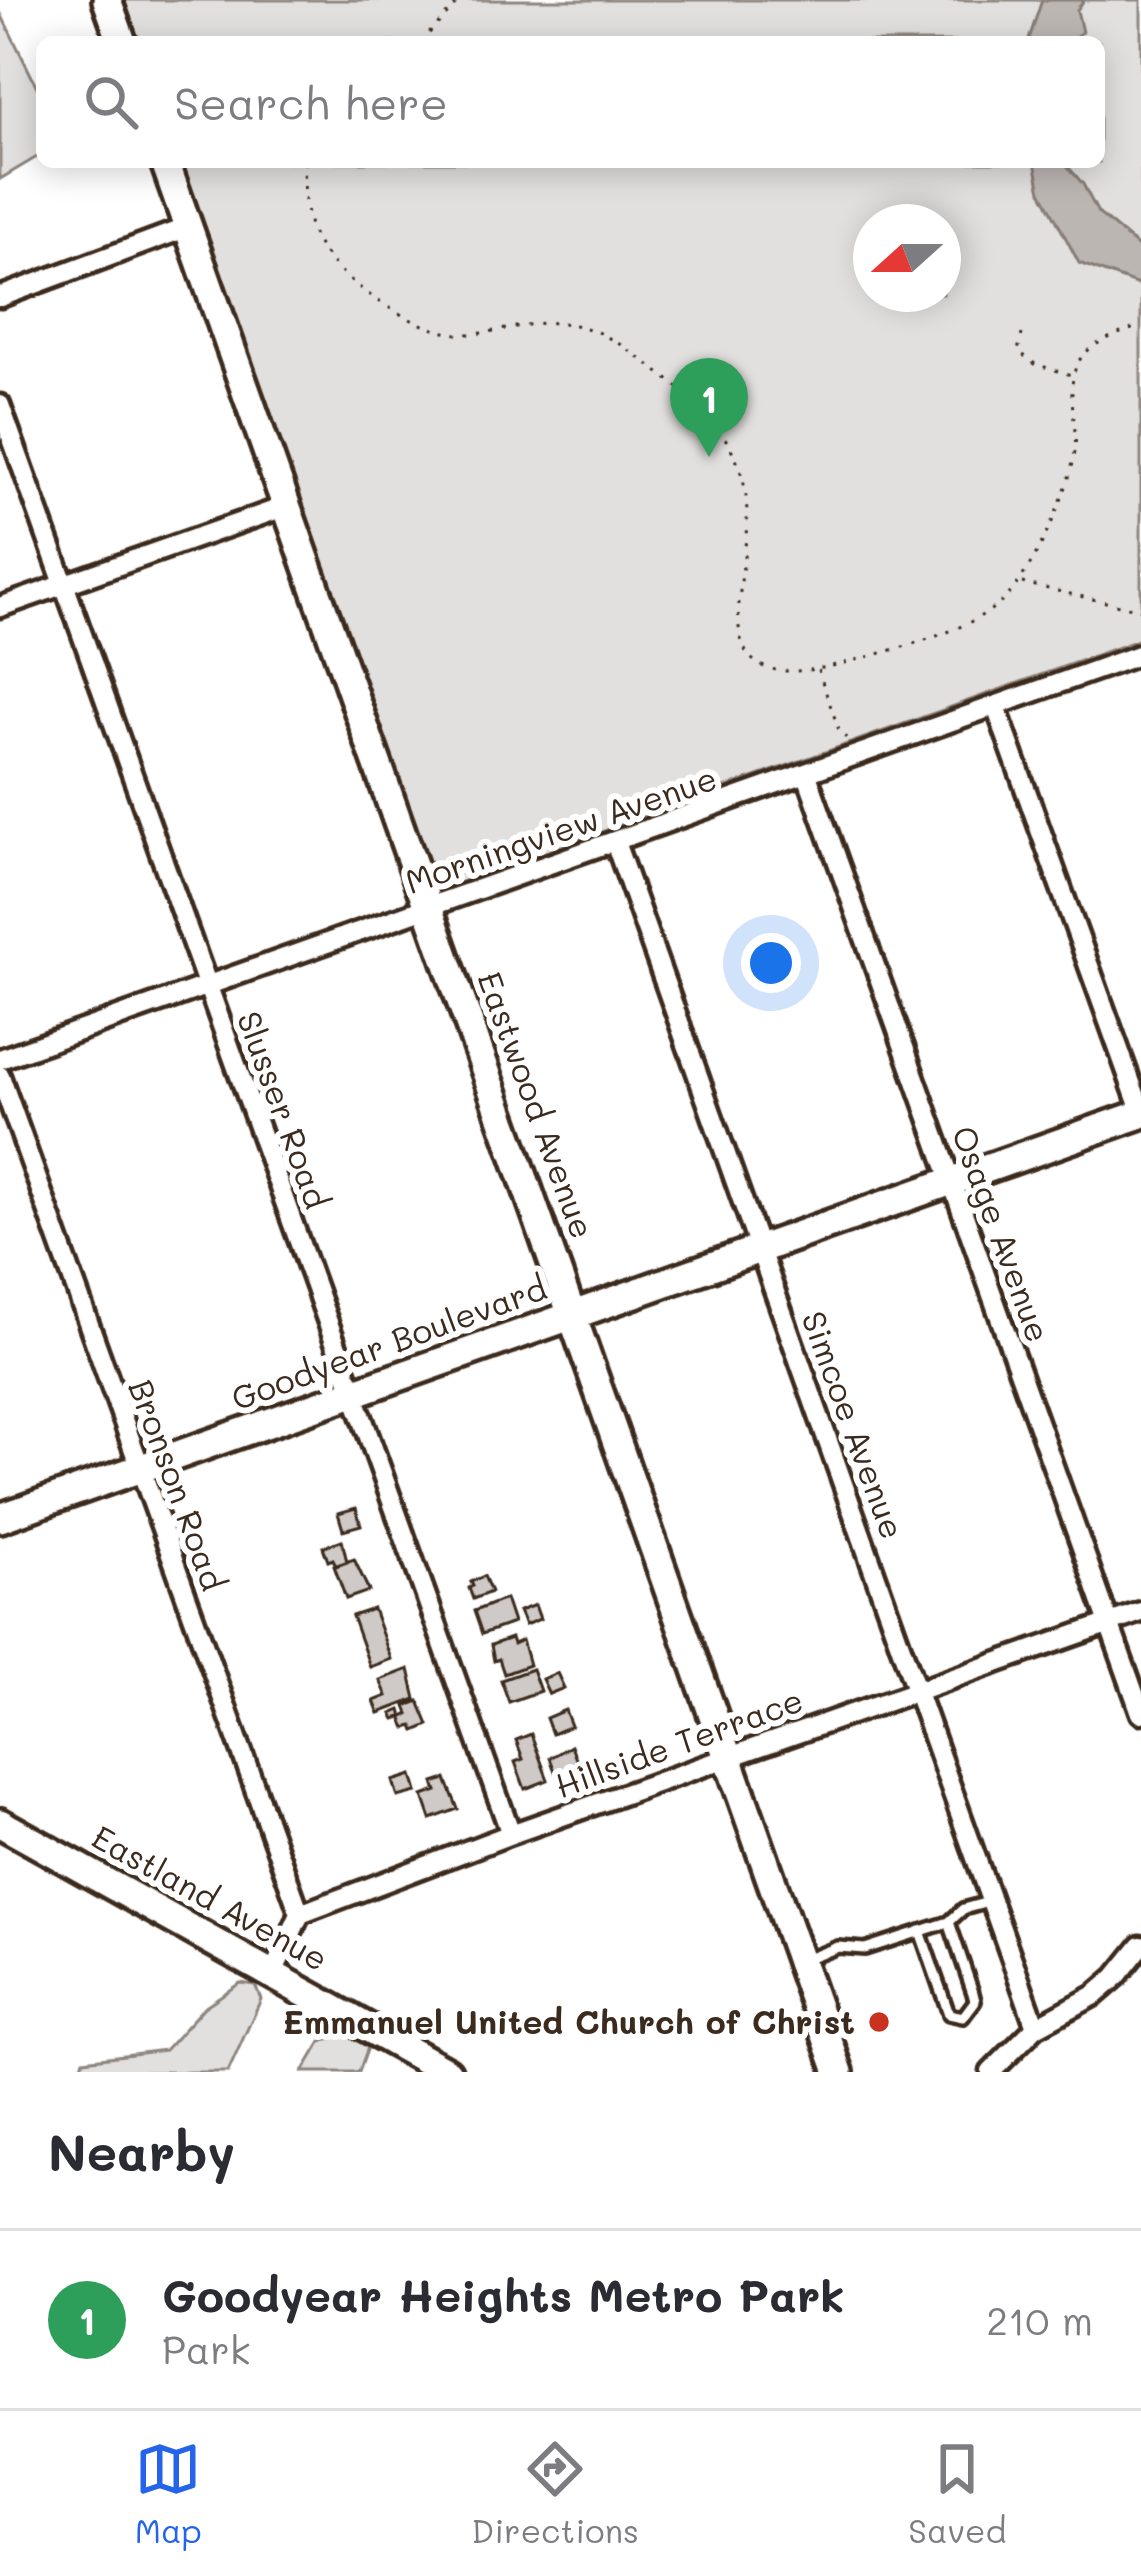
<!DOCTYPE html>
<html lang="en">
<head>
<meta charset="utf-8">
<style>
	body { margin:0; font-family:Mali,sans-serif; background:#f2f2f3; color:#2b2b33 }
	.compass { position:absolute; left:853px; top:204px; width:108px; height:108px; border-radius:50%; background:#fff; box-shadow:0 6px 30px #0003; rotate:249deg }
	.you { position:absolute; left:771px; top:963px; width:42px; height:42px; margin:-30px; border:9px solid #fff; border-radius:50%; background:#1a73e8; box-shadow:0 0 0 18px #1a73e833 }
	.badge { display:grid; place-items:center; width:78px; height:78px; border-radius:50%; background:#2563eb; color:#fff; font-size:39px; font-weight:700 }
	.pin { position:absolute; translate:-50% -99px; filter:drop-shadow(0 3px 6px #0008) }
	.pin::after { content:''; position:absolute; top:63px; width:42px; height:36px; background:inherit; clip-path:polygon(0 0,100% 0,50% 100%) }
	.list { margin:0; padding:0; list-style:none }
	h2 { display:flex; justify-content:space-between; align-items:center; height:156px; margin:0; padding:0 48px; font-size:51px }
	h2 small { font-size:39px; font-weight:400; color:#7c7c81 }
	.list li { display:grid; grid-template-columns:78px 1fr auto; gap:36px; align-items:center; box-sizing:border-box; height:180px; padding:0 48px; border-top:3px solid #e1e1e2 }
	.list b { display:block; font-size:45px; white-space:nowrap }
	.list p { margin:0; font-size:39px; white-space:nowrap; color:#7c7c81 }
	.list em { font-size:39px; font-style:normal; color:#7c7c81 }
	.icon { flex:none; width:66px; height:66px; fill:none; stroke:currentColor; stroke-width:2; stroke-linecap:round; stroke-linejoin:round }
	.map { position:relative; flex:none; width:1141px; height:2072px; overflow:hidden }
	.search { position:absolute; background:#fff; box-shadow:0 6px 30px #0003; left:36px; right:36px; top:36px; height:132px; display:flex; align-items:center; gap:30px; box-sizing:border-box; padding:0 42px; border-radius:18px; color:#7c7c81; font-size:45px }
	.sheet { height:336px; background:#fff }
	nav { display:flex; justify-content:space-around; align-items:center; box-sizing:border-box; height:168px; border-top:3px solid #e1e1e2; background:#fff; font-size:33px; color:#7c7c81 }
	nav a { display:grid; justify-items:center; gap:6px }
	nav .on { color:#2563eb }
	.map>svg:first-child { display:block }
	.green { fill:#e2e0de; stroke:#8e857e; stroke-width:3; fill-rule:evenodd }
	.water { fill:#bcb6b3; stroke:#887e77; stroke-width:3 }
	.building { fill:#cfcac7; stroke:#3b2a1e; stroke-width:3 }
	.lines { fill:none; stroke-linecap:round; stroke-linejoin:round }
	.lane-casing { stroke:#3b2a1e; stroke-width:18 }
	.street-casing { stroke:#3b2a1e; stroke-width:27 }
	.secondary-casing { stroke:#3b2a1e; stroke-width:36 }
	.path { stroke:#3b2a1e; stroke-width:3; stroke-dasharray:3 9; stroke-linecap:butt }
	.lane { stroke:#fff; stroke-width:9 }
	.street { stroke:#fff; stroke-width:18 }
	.secondary { stroke:#fff; stroke-width:27 }
	.poi-dot { fill:#c8321e; stroke:#fff; stroke-width:4.5 }
	.labels { text-anchor:middle; stroke-width:12; stroke-linejoin:round; paint-order:stroke }
	.street-label { font-size:33px; fill:#3b2a1e; stroke:#fff }
	.poi-label { font-size:33px; font-weight:bold; fill:#3b2a1e; stroke:#fff; text-anchor:end }
</style>
</head>
<body>
<div class="map">
<svg width="1141" height="2072" viewBox="0 0 1141 2072">
	<rect width="100%" height="100%" fill="#fff"/>
	<filter id="ink" filterUnits="userSpaceOnUse"><feTurbulence type="fractalNoise" baseFrequency=".00833" numOctaves="2"/><feDisplacementMap in="SourceGraphic" scale="24" xChannelSelector="R" yChannelSelector="G"/><feConvolveMatrix kernelMatrix="1 2 1 2 8 2 1 2 1" color-interpolation-filters="sRGB"/></filter>
	<g filter="url(#ink)">
		<path class="green" d="M119,0H1141V639L453,885L436,886L430,882L176,162H1099V42H134ZM871,222H943V294H871Z
			M0,12L42,97V154L0,179Z
			M240,1983L255,1985L261,1999L228,2072H79L84,2060L165,2050L204,2007Z
			M346,2032L368,2047L359,2072H303L321,2042Z"/>
		<path class="water" d="M1042,0H1084L1077,10L1082,32L1068,42H1028Z
			M1035,162H1064L1083,184L1098,213L1141,249V286L1079,263L1041,191Z"/>
		<path class="building" d="M356,1508L361,1525L343,1530L338,1513Z
			M342,1540L347,1562L336,1566L333,1559L328,1561L323,1547Z
			M354,1559L369,1591L346,1599L334,1566Z
			M484,1576L491,1592L473,1599L469,1588L473,1586L471,1582Z
			M505,1599L513,1623L482,1634L474,1611Z
			M535,1605L540,1619L525,1625L519,1611Z
			M373,1609L391,1659L370,1667L352,1616Z
			M511,1638L513,1644L522,1640L529,1665L504,1674L499,1659L494,1661L491,1645Z
			M409,1669L416,1699L379,1713L374,1701L387,1696L380,1680Z
			M532,1669L540,1691L509,1702L501,1680Z
			M557,1673L564,1688L549,1694L542,1679Z
			M419,1701L429,1725L415,1731L413,1726L406,1728L401,1717L395,1719L392,1714L401,1710L403,1717L409,1714L406,1706Z
			M565,1710L571,1726L552,1734L546,1718Z
			M531,1734L548,1780L525,1789L515,1762L523,1759L516,1740Z
			M571,1746L579,1767L556,1774L550,1758Z
			M412,1775L417,1792L398,1797L393,1781Z
			M446,1779L458,1809L431,1819L423,1796L437,1791L434,1783Z"/>
		<g class="lines">
			<defs>
				<path id="lane" d="M920,1931L949,2014L963,2017L975,2001L973,1993L949,1922
					M805,1960L838,1947L865,1949L949,1922L963,1909L992,1901"/>
				<path id="street" d="M0,297L188,227
					M0,405L511,1834
					M0,607L284,507
					M996,707L1141,1111
					M807,775L1141,1713
					M615,842L1036,2027
					M0,1059L1141,654
					M0,1076L300,1914
					M273,1973L300,1914L511,1834L1141,1612
					M991,2072L1036,2027L1095,1995L1116,1977L1141,1946"/>
				<path id="secondary" d="M107,0L122,42
					M165,162L839,2072
					M0,1518L1141,1114
					M0,1823L447,2072"/>
			</defs>
			<use href="#lane" class="lane-casing"/>
			<use href="#street" class="street-casing"/>
			<use href="#secondary" class="secondary-casing"/>
			<path class="path" d="M421,42L460,0
				M305,162C303,187 304,219 317,242C336,279 416,332 458,334C497,336 536,316 575,325C602,330 633,352 654,369C694,398 731,431 743,480C766,570 671,712 856,660C902,647 960,634 999,604C1029,581 1071,489 1075,451C1078,423 1064,386 1079,361C1090,342 1121,333 1141,326
				M1022,334L1018,351L1035,364L1071,375
				M1022,583L1141,610
				M818,670L839,730L846,738"/>
			<use href="#lane" class="lane"/>
			<use href="#street" class="street"/>
			<use href="#secondary" class="secondary"/>
		</g>
	</g>
	<circle class="poi-dot" cx="879" cy="2022" r="12"/>
	<g class="labels">
		<g class="street-label">
			<text transform="translate(561 830) rotate(-19)" y="12">Morningview Avenue</text>
			<text transform="translate(536 1105) rotate(70)" y="12">Eastwood Avenue</text>
			<text transform="translate(283 1110) rotate(70)" y="12">Slusser Road</text>
			<text transform="translate(1001 1234) rotate(70)" y="12">Osage Avenue</text>
			<text transform="translate(389 1343) rotate(-20)" y="12">Goodyear Boulevard</text>
			<text transform="translate(853 1425) rotate(70)" y="12">Simcoe Avenue</text>
			<text transform="translate(177 1485) rotate(70)" y="12">Bronson Road</text>
			<text transform="translate(679 1743) rotate(-20)" y="12">Hillside Terrace</text>
			<text transform="translate(210 1898) rotate(29)" y="12">Eastland Avenue</text>
		</g>
		<g class="poi-label">
			<text x="855" y="2034">Emmanuel United Church of Christ</text>
		</g>
	</g>
</svg>
<svg class="compass" viewBox="-18 -18 36 36"><path d="M0-13l5 13h-10z" fill="#e53935"/><path d="M0 13l5-13h-10z" fill="#7c7c81"/></svg>
<div class="you"></div>
<div class="pin badge" style="left:709px;top:457px;background:#2e9e5b">1</div>
<div class="search"><svg class="icon" aria-label="search" viewBox="0 0 24 24"><circle cx="10" cy="10" r="6"/><path d="M15 15l6 6"/></svg>Search here</div>
</div>
<section class="sheet">
<h2>Nearby<small></small></h2>
<ul class="list">
<li><span class="badge" style="background:#2e9e5b">1</span><div><b>Goodyear Heights Metro Park</b><p>Park</p></div><em>210 m</em></li>
</ul>
</section>
<nav>
<a class="on"><svg class="icon" aria-label="map" viewBox="0 0 24 24"><path d="M3 6l6-2 6 2 6-2v14l-6 2-6-2-6 2zM9 4v14M15 6v14"/></svg>Map</a>
<a><svg class="icon" aria-label="directions" viewBox="0 0 24 24"><path d="M12 3l9 9-9 9-9-9zM9 14v-3h6M13 9l2 2-2 2"/></svg>Directions</a>
<a><svg class="icon" aria-label="saved" viewBox="0 0 24 24"><path d="M7 4h10v16l-5-4-5 4z"/></svg>Saved</a>
</nav>
</body>
</html>
